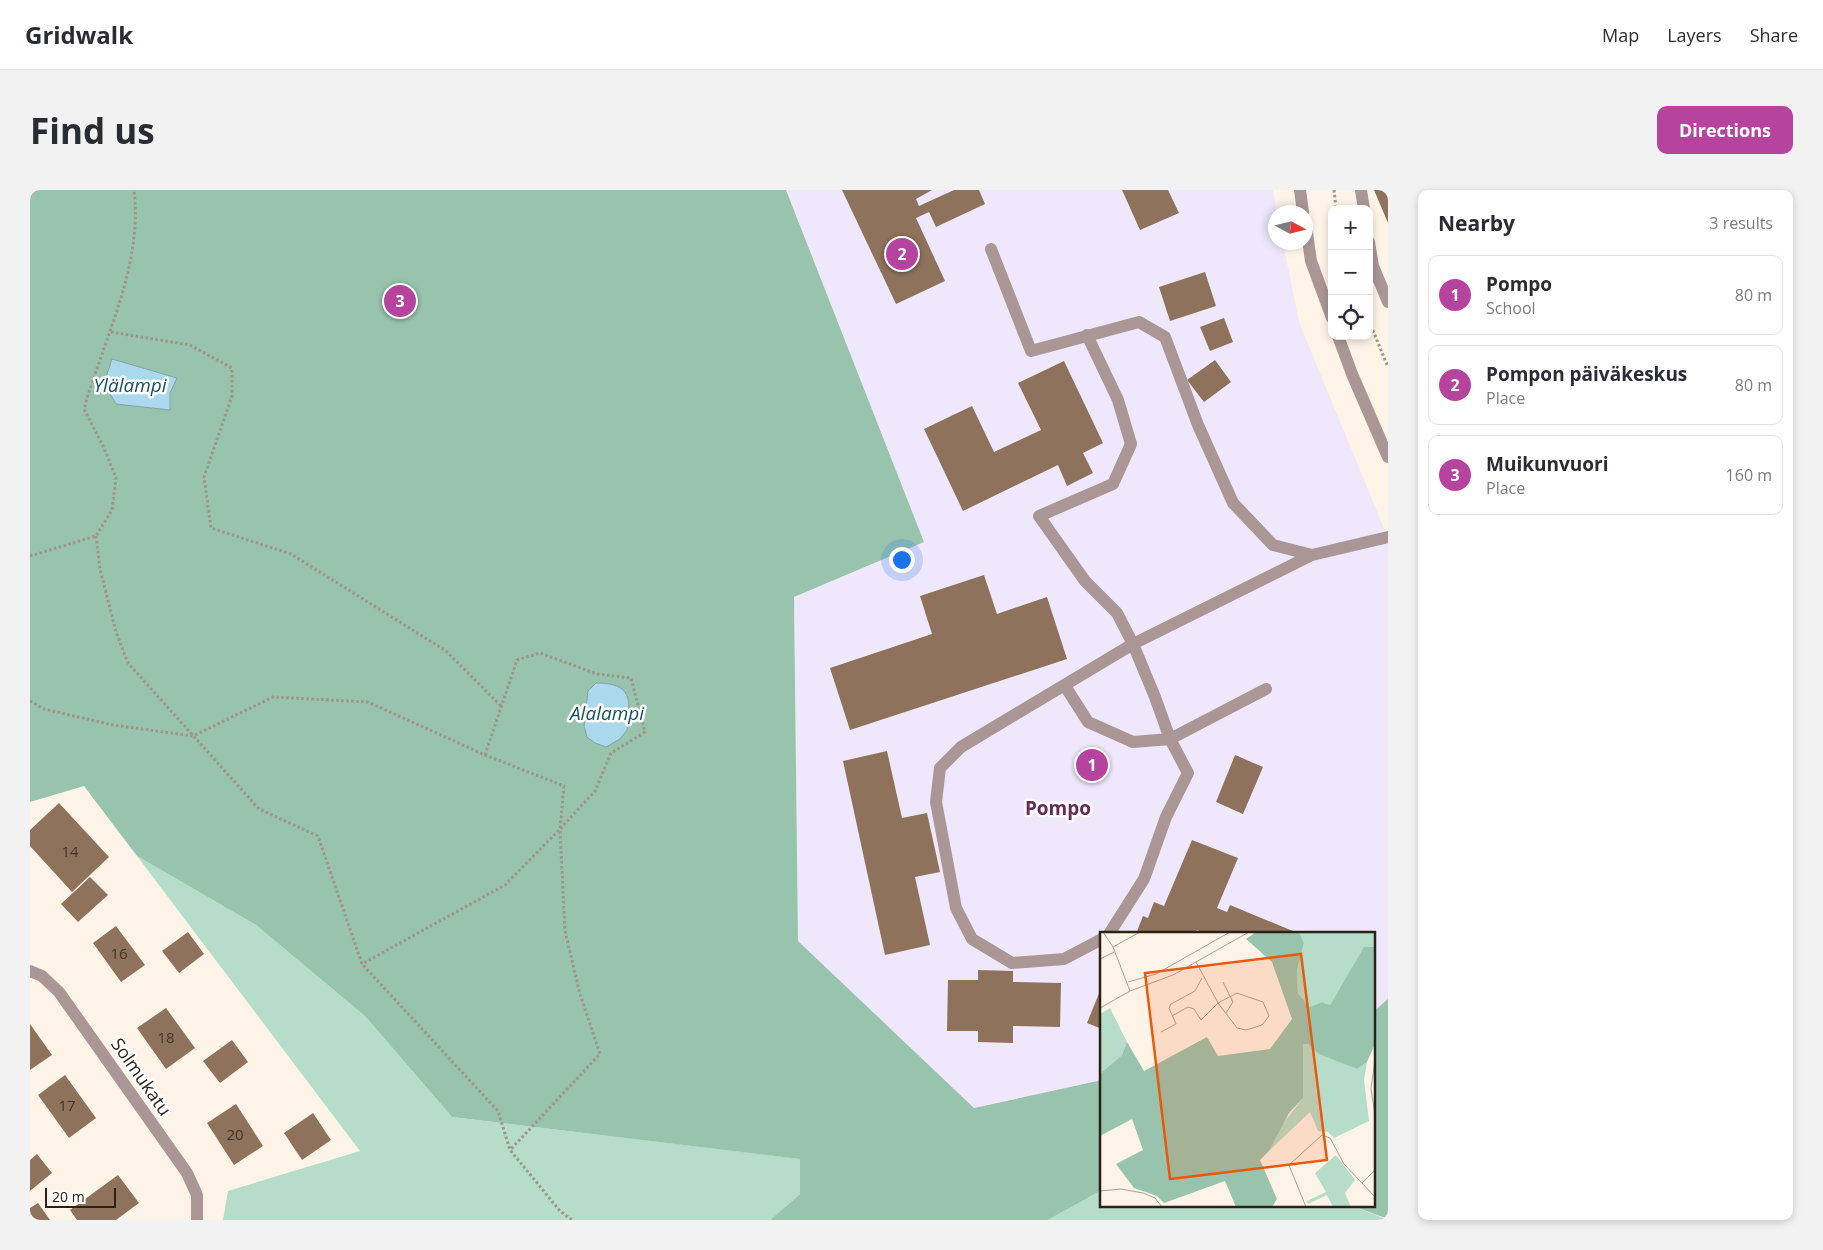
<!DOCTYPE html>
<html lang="en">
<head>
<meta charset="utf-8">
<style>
	body { margin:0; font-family:"Open Sans",sans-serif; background:#f2f2f3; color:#2b2b33 }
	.controls { position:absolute; right:15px; top:15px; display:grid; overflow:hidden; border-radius:10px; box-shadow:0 2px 8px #0003 }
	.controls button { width:45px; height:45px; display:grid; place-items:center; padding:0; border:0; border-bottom:1px solid #e1e1e2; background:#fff; color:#2b2b33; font:25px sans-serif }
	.compass { position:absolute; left:1238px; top:15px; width:45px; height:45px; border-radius:50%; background:#fff; box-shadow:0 2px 8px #0003; rotate:97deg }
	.scale { position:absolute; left:15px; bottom:12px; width:71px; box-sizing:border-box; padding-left:5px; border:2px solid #2b2116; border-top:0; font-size:14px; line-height:18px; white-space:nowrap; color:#2b2116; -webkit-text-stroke:4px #fff; paint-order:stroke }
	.you { position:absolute; left:871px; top:369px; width:18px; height:18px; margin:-12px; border:4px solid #fff; border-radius:50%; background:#1a73e8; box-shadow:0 0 0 8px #1a73e833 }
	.badge { display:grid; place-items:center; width:32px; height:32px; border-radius:50%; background:#b6449e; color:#fff; font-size:16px; font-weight:700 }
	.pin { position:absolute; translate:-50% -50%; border:2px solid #fff; box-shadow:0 1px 5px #0006 }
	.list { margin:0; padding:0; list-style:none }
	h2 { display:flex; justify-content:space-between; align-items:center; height:65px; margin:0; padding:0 20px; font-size:21px }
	h2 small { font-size:16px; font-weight:400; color:#7c7c81 }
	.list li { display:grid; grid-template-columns:32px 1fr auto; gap:15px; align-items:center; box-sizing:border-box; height:80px; margin:0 10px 10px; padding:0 10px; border:1px solid #e1e1e2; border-radius:10px }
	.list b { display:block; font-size:19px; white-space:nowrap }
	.list p { margin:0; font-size:16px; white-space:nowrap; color:#7c7c81 }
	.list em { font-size:16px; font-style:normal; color:#7c7c81 }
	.icon { flex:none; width:28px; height:28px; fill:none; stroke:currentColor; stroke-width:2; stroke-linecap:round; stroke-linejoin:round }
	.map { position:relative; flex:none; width:1358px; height:1030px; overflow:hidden; border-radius:10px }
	header { display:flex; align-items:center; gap:30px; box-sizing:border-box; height:70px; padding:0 25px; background:#fff; border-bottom:1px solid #e1e1e2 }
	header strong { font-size:24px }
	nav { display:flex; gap:28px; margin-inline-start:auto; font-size:18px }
	.intro { display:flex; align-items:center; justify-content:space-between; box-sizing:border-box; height:120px; padding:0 30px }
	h1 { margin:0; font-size:35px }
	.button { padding:12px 22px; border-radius:10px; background:#b6449e; color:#fff; font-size:18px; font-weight:700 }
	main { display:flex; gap:30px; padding:0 30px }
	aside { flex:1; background:#fff; border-radius:10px; box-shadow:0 2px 8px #0003 }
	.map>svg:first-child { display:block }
	.education { fill:#efe7fc }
	.green { fill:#b5ddc9 }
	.forest { fill:#98c4ae }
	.water { fill:#abd8ed; stroke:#85a1ac }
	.building { fill:#8e725b }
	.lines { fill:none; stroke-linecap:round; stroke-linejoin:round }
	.path { stroke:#9e9488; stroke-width:3; stroke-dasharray:2.5 2.5; stroke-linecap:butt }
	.service { stroke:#ab9696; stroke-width:12 }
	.minor { stroke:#ab9696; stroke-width:12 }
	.tertiary { stroke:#ab9696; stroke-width:12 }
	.labels { text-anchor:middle; stroke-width:5; stroke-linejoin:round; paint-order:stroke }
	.number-label { font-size:15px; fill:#443527 }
	.street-label { font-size:18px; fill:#2b2116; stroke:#fff }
	.water-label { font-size:19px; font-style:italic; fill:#185167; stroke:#fff }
	.neighbourhood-label { font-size:19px; font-weight:bold; fill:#642b57; stroke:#fff }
	.inset-road { fill:none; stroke:#aa9f93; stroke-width:1 }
	.view { fill:#e8590c; fill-opacity:0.15; stroke:#e8590c; stroke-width:2.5 }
	.inset-edge { fill:none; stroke:#2b2116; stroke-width:2.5 }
</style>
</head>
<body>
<header>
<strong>Gridwalk</strong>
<nav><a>Map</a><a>Layers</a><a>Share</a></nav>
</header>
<div class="intro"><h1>Find us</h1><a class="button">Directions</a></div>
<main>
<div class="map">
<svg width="1358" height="1030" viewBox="0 0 1358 1030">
	<rect width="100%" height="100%" fill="#fef3e7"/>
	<path class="education" d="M756,0H1243L1247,22L1246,52L1253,53L1269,132L1358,348V809L1344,821V744H1072V890L944,918L768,751L764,407L894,352Z"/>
	<path class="green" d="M107,666L226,735L335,826L422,927L771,969L770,1004L740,1030H193L198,1001L330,961Z
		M1072,1000V1016H1323L1358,1030H1018Z"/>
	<path class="forest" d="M0,0H756L894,352L764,407L768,751L944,918L1072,890V1000L1018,1030H740L770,1004V969L422,927L335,826L226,735L107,666L54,596L0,612Z
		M1358,809V1029L1323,1016H1344V821Z"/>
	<path class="water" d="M82,169L147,188L140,203V220L86,214L74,193Z
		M566,493C602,493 601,509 597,540L590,549L576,557L565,553L557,547L554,536L558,501Z"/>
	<path class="building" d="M812,0H902L886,9L889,16L924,0H949L955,14L906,37L899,22L886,28L915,91L866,114Z
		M1092,0H1138L1149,23L1110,40Z
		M1344,0H1358V33Z
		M1175,82L1186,116L1140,131L1129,97Z
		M1194,128L1203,152L1180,161L1170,137Z
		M1185,170L1201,192L1174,212L1157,190Z
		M1034,171L1073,253L1053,263L1063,283L1037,296L1028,275L933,321L894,239L942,216L964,262L1011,240L988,193Z
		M954,385L967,424L1017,407L1037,469L820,540L800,478L902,444L890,406Z
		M857,561L872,628L897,623L910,682L885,687L900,755L855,765L813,571Z
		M1205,565L1233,577L1213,624L1186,612Z
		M29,613L79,667L42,702L0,656V640Z
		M1162,650L1208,668L1187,718L1197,722L1200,715L1270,744H1176L1167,740L1165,744H1106L1113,726L1118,728L1124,712L1134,716Z
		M60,687L78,705L48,732L31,714Z
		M86,736L115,775L91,792L63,753Z
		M158,742L174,764L149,783L132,761Z
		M948,780L983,781V792L1031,793L1030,837L983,836V853L948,852V841H917L918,790H948Z
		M1070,801L1072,802V839L1057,833Z
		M136,818L165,858L136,879L107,838Z
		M0,834L22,865L0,880Z
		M202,850L218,872L190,893L173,871Z
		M35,885L66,928L39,948L8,905Z
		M206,914L233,956L204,975L177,933Z
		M283,923L301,950L272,970L254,943Z
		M7,964L22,983L0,1001V970Z
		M88,985L109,1013L86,1030H47L40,1020Z
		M8,1013L20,1030H0V1018Z"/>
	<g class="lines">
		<path class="path" d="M1304,0L1306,19
			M1339,131L1358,177
			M81,142L160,155L202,178V206L174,287L181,338L261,364L416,461L472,517
			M66,346L70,379L86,442L98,473L229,619L288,646L332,774L468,921L480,960L530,1021L542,1030
			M0,366L66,346L82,320L86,288L74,258L54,219C74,148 113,76 104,0
			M0,511L14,519L83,535L163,546L243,507L338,512L455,565L534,596L530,639L475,695L332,774
			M455,565L487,470L510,463L567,484L601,488L615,542L581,563L565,601L530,639L535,741L550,804L570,864L481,959"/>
		<path class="service" d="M1331,0L1334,19
			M1339,52L1343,76L1358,112
			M961,59L1001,161L1109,132L1135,147L1168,235L1203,313L1243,355L1282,365
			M1057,145L1088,210L1101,254L1083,294L1009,326L1055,391L1087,423L1103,454L1125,507L1140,549L1158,583L1136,627L1114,689L1079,744
			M1035,496L1058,532L1103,552L1140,549L1236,499
			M1072,749L1034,769L982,773L942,749L926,718L906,612L910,578L931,557L1103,454L1282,365L1358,347"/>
		<path class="minor" d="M0,781L12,786L29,802L157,983L167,1005V1030"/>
		<path class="tertiary" d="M1270,0L1273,22
			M1276,36L1281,71L1302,128
			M1308,146L1322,184L1358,267"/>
	</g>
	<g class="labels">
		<g class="number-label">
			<text x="40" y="667">14</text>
			<text x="89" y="769">16</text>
			<text x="136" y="853">18</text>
			<text x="37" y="921">17</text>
			<text x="205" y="950">20</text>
		</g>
		<g class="street-label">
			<text transform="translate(111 887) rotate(55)" y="6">Solmukatu</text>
		</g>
		<g class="water-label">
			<text x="100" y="202">Ylälampi</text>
			<text x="577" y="530">Alalampi</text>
		</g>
		<g class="neighbourhood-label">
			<text x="1028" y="625">Pompo</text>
		</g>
	</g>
	<g transform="translate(1070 742)">
		<rect width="275" height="275" fill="#fef3e7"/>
		<path d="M199,0H275V15L264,16L230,73L222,70L209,75L198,61L197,40L204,11ZM10,76L27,110L22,123L0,142V82ZM203,112H208L219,121L257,137L267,130L264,148L269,189L234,206L228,200L218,199L210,180L169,219L177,199L203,166ZM236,223L255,248L245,261L251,275H233L227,263L208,272L207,269L226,260L215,241Z" fill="#b5ddc9"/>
		<path d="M156,0H199L204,11L197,39L198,61L209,75L222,70L230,73L264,15H275V112L267,130L257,137L219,122L208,112H203V166L189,181L169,219L160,228L177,267L172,275H136L125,249L64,271L57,264L34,256L16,232L43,218L32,187L0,204V142L22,123L27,110L44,139L107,105L118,124L170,117L192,87L172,30L146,7Z" fill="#98c4ae"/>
		<path class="inset-road" d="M3,0L13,15L30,59M13,15L40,0M0,27L14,20M28,50L56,42L130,0M123,50L133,70L126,81M0,76L30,59L73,43L149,0M72,84L88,75L94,77L101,88L118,71L137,96L146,98L162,93L169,84L163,70L137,61L118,71L96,30M61,100L76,92L69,76L71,72L95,59L102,46M275,128L271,157L275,183M262,251L275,238M0,259L21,257L43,261L55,266L62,275M206,275L189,233L222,203L230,206L244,232L275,265"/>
		<path class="view" d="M201,22L227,228L70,247L45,41Z"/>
		<rect width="275" height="275" class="inset-edge"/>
	</g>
</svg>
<div class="controls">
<button>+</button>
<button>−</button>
<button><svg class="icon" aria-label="locate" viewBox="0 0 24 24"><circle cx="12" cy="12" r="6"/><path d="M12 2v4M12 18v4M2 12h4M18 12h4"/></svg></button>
</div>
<svg class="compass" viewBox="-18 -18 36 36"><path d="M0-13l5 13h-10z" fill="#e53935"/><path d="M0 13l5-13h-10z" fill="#7c7c81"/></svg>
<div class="scale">20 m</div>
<div class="you"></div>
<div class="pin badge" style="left:1062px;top:575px">1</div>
<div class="pin badge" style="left:872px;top:64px">2</div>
<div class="pin badge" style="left:370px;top:111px">3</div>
</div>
<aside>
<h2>Nearby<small>3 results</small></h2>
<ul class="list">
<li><span class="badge">1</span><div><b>Pompo</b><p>School</p></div><em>80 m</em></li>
<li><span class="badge">2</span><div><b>Pompon päiväkeskus</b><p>Place</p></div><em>80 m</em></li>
<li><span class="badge">3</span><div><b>Muikunvuori</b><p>Place</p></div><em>160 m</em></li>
</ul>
</aside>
</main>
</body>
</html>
